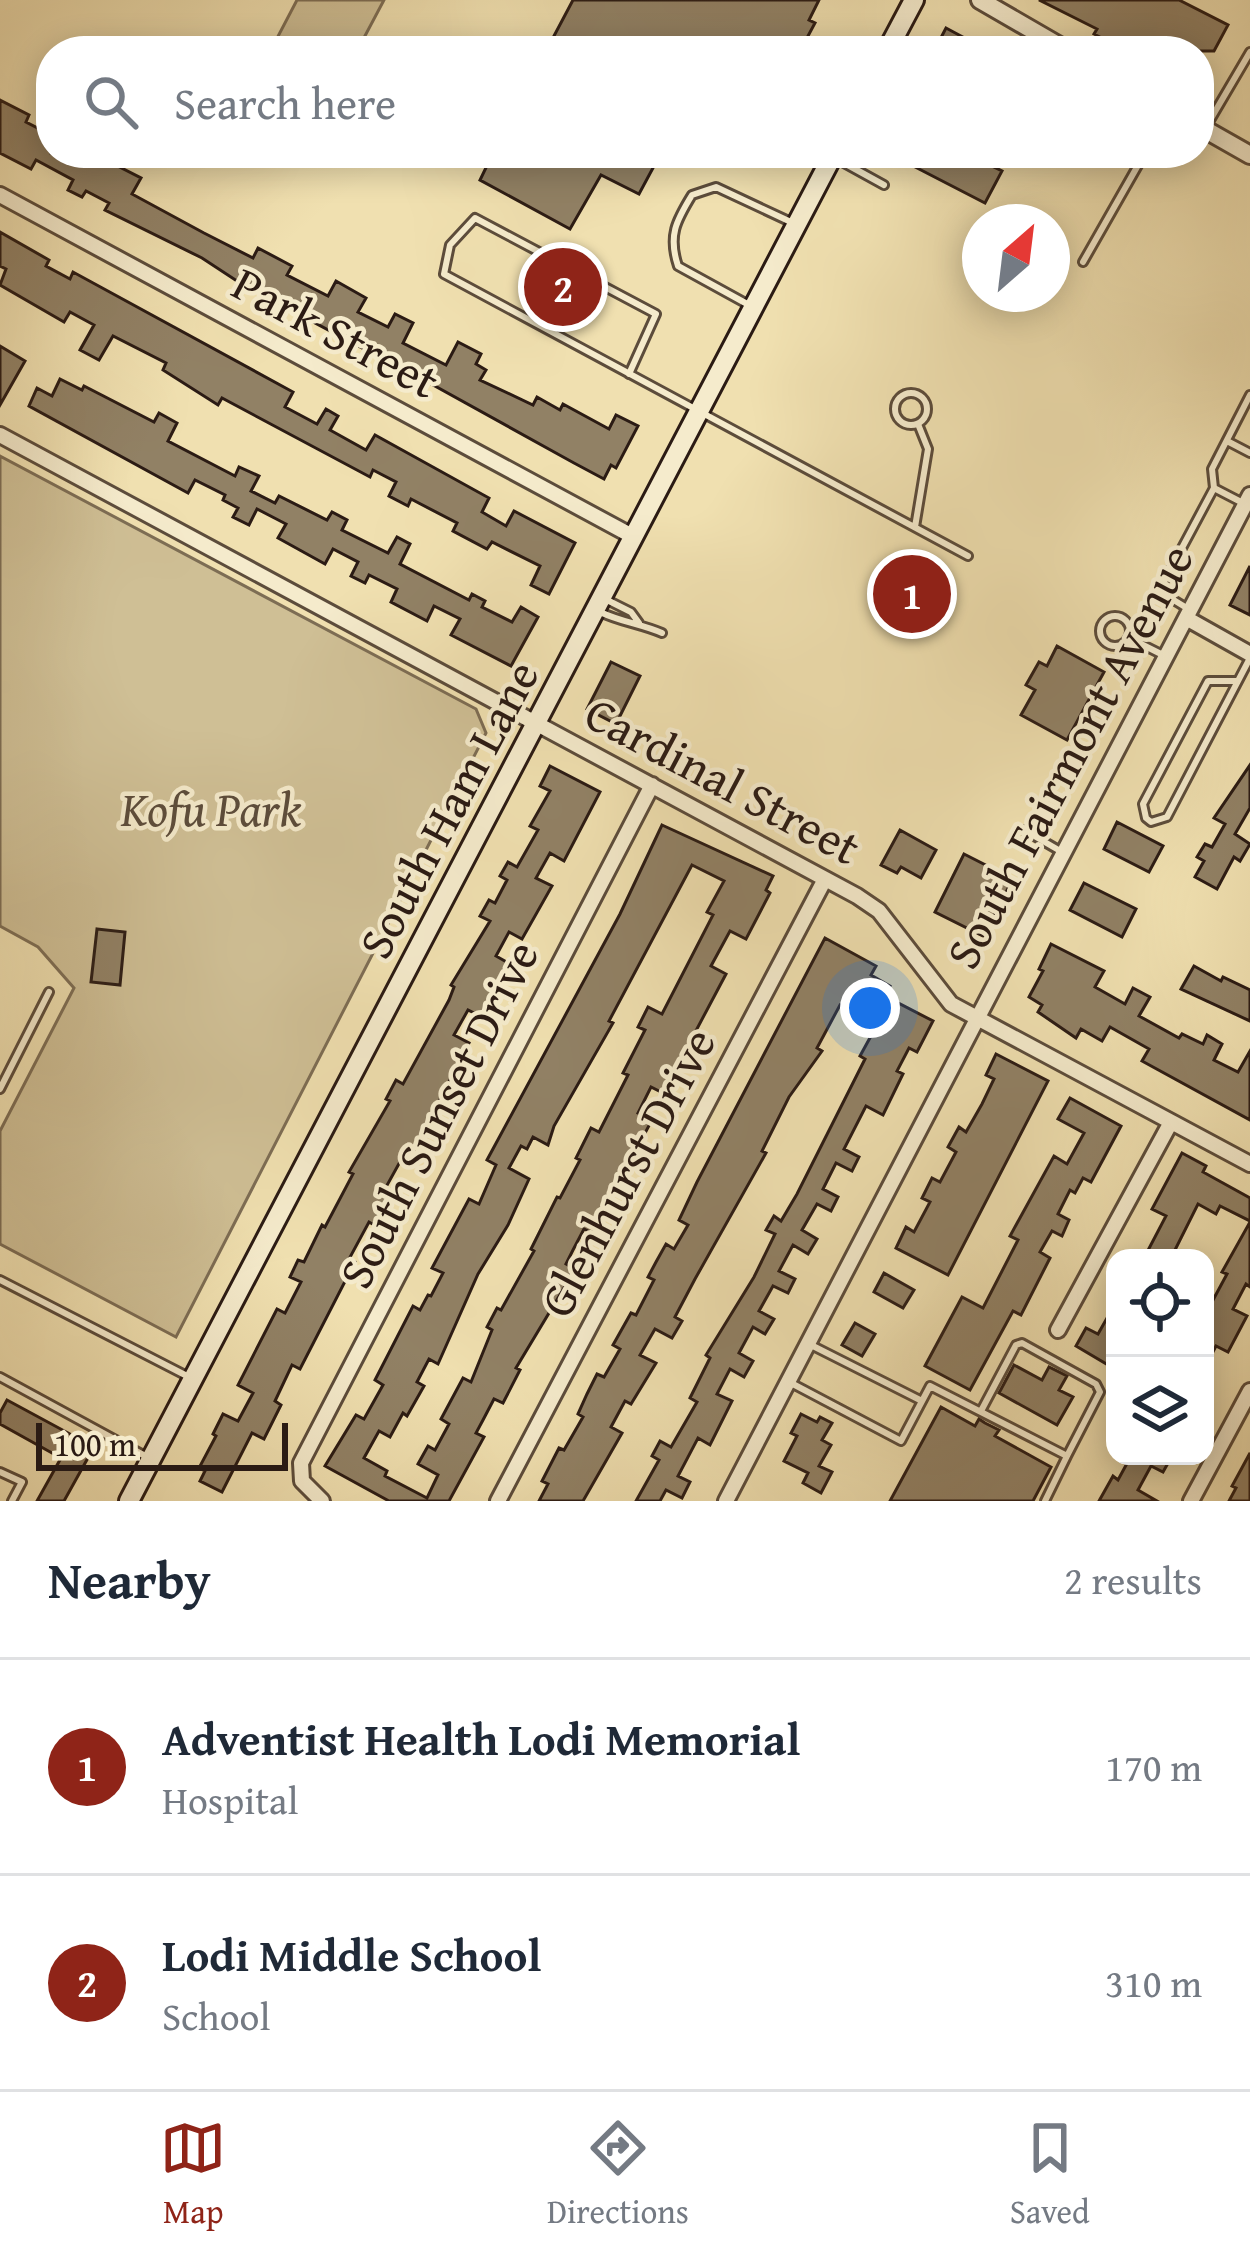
<!DOCTYPE html>
<html lang="en">
<head>
<meta charset="utf-8">
<style>
	body { margin:0; font-family:"Gentium Book Plus",serif; background:#f6f6f7; color:#1f2937 }
	.controls { position:absolute; right:36px; bottom:36px; display:grid; overflow:hidden; border-radius:24px; box-shadow:0 6px 30px #0003 }
	.controls button { width:108px; height:108px; display:grid; place-items:center; padding:0; border:0; border-bottom:3px solid #e0e1e3; background:#fff; color:#1f2937; font:60px sans-serif }
	.compass { position:absolute; left:962px; top:204px; width:108px; height:108px; border-radius:50%; background:#fff; box-shadow:0 6px 30px #0003; rotate:28deg }
	.scale { position:absolute; left:36px; bottom:30px; width:252px; box-sizing:border-box; padding-left:12px; border:6px solid #2b1b14; border-top:0; font-size:33px; line-height:42px; white-space:nowrap; color:#2b1b14; -webkit-text-stroke:9px #f5ebcc; paint-order:stroke }
	.you { position:absolute; left:870px; top:1008px; width:42px; height:42px; margin:-30px; border:9px solid #fff; border-radius:50%; background:#1a73e8; box-shadow:0 0 0 18px #1a73e833 }
	.badge { display:grid; place-items:center; width:78px; height:78px; border-radius:50%; background:#8f2418; color:#fff; font-size:39px; font-weight:700 }
	.pin { position:absolute; translate:-50% -50%; border:6px solid #fff; box-shadow:0 3px 12px #0006 }
	.list { margin:0; padding:0; list-style:none }
	h2 { display:flex; justify-content:space-between; align-items:center; height:156px; margin:0; padding:0 48px; font-size:51px }
	h2 small { font-size:39px; font-weight:400; color:#747a83 }
	.list li { display:grid; grid-template-columns:78px 1fr auto; gap:36px; align-items:center; box-sizing:border-box; height:216px; padding:0 48px; border-top:3px solid #e0e1e3 }
	.list b { display:block; font-size:45px; white-space:nowrap }
	.list p { margin:0; font-size:39px; white-space:nowrap; color:#747a83 }
	.list em { font-size:39px; font-style:normal; color:#747a83 }
	.icon { flex:none; width:66px; height:66px; fill:none; stroke:currentColor; stroke-width:2; stroke-linecap:round; stroke-linejoin:round }
	.map { position:relative; flex:none; width:1250px; height:1501px; overflow:hidden }
	.search { position:absolute; background:#fff; box-shadow:0 6px 30px #0003; left:36px; right:36px; top:36px; height:132px; display:flex; align-items:center; gap:30px; box-sizing:border-box; padding:0 42px; border-radius:48px; color:#747a83; font-size:45px }
	.sheet { height:588px; background:#fff }
	nav { display:flex; justify-content:space-around; align-items:center; box-sizing:border-box; height:168px; border-top:3px solid #e0e1e3; background:#fff; font-size:33px; color:#747a83 }
	nav a { display:grid; justify-items:center; gap:6px }
	nav .on { color:#8f2418 }
	.map>svg:first-child { display:block }
	.green { fill:#cfbf95; stroke:#7d6d54; stroke-width:3 }
	.building { fill:#918165; stroke:#2b1b14; stroke-width:3; fill-rule:evenodd }
	.lines { fill:none; stroke-linecap:round; stroke-linejoin:round }
	.service-casing { stroke:#5c4c3b; stroke-width:12 }
	.minor-casing { stroke:#5c4c3b; stroke-width:20 }
	.tertiary-casing { stroke:#5c4c3b; stroke-width:22 }
	.secondary-casing { stroke:#2b1b14; stroke-width:24 }
	.service { stroke:#f5ebcc; stroke-width:6 }
	.minor { stroke:#f5ebcc; stroke-width:14 }
	.tertiary { stroke:#f5ebcc; stroke-width:16 }
	.secondary { stroke:#f5ebcc; stroke-width:18 }
	.labels { text-anchor:middle; stroke-width:9; stroke-linejoin:round; paint-order:stroke }
	.street-label { font-size:48px; fill:#2b1b14; stroke:#f5ebcc }
	.park-label { font-size:48px; font-style:italic; fill:#5c4c3b; stroke:#f5ebcc }
</style>
</head>
<body>
<div class="map">
<svg width="1250" height="1501" viewBox="0 0 1250 1501">
	<rect width="100%" height="100%" fill="#f0e0b0"/>
	<filter id="stains"><feTurbulence type="fractalNoise" baseFrequency=".00167" numOctaves="4"/><feColorMatrix values="0 0 0 0 .2 0 0 0 0 .09 0 0 0 0 .02 0 0 0 .5 -.17"/></filter>
	<radialGradient id="worn" r=".72"><stop offset=".6" stop-color="#630" stop-opacity="0"/><stop offset="1" stop-color="#630" stop-opacity=".3"/></radialGradient>
	<path class="green" d="M297,0H384L357,51H292L275,42Z
		M0,456L476,709L486,733L176,1337L0,1244V1131L74,988L38,947L0,926Z"/>
	<path class="building" d="M573,0H819L809,20L815,23L800,51H546Z
		M1039,0H1179L1228,25L1214,51H1127L1094,34L1097,29Z
		M946,28L989,51H934Z
		M0,100L29,115L26,122L51,135V153H92L141,178L132,194L204,233L253,258L258,248L292,266L287,275L328,296L336,281L366,298L358,312L388,327L395,314L413,323L403,343L446,365L458,342L481,354L476,364L486,370L480,380L533,405L537,397L560,410L563,404L609,429L616,415L638,426L616,468L611,465L604,479L574,463L424,380L422,383L393,368L394,365L240,283L202,258L105,210L109,203L86,191L82,197L68,190L73,180L36,160L31,169L0,153Z
		M493,153H661L639,194L601,175L570,229L480,180Z
		M888,153H986L998,159L994,167L1002,171L985,203Z
		M0,232L49,260L46,266L70,279L73,272L293,392L285,407L317,424L326,409L338,416L330,430L366,450L375,435L489,498L482,512L506,526L514,511L575,543L549,594L531,585L540,566L492,542L487,549L453,531L457,523L411,499L408,506L389,496L396,482L373,470L370,477L222,398L218,405L163,370L166,363L113,336L99,360L80,350L94,325L70,312L64,322L0,285L6,269L0,266Z
		M0,346L25,361L0,405Z
		M60,379L82,390L84,386L154,422L159,413L177,423L168,441L235,476L239,467L259,476L251,491L275,503L279,496L327,520L332,512L347,520L342,530L388,553L397,537L410,544L400,564L469,600L472,594L485,601L482,607L512,622L521,607L538,617L511,666L451,635L460,619L434,606L427,621L391,602L397,589L369,575L365,583L351,576L358,562L333,549L325,564L278,538L286,524L257,509L249,525L233,517L238,508L223,500L225,495L195,480L188,493L29,406L37,388L52,396Z
		M1250,566V615L1230,605Z
		M1057,646L1104,672L1067,740L1021,715L1035,690L1026,685L1039,662L1047,666Z
		M611,662L640,676L616,724L587,709Z
		M1250,765V808L1235,834L1250,844L1240,861L1234,857L1217,889L1195,877L1204,861L1197,857L1205,844L1212,847L1225,824L1214,818Z
		M550,766L600,792L564,861L550,853L536,878L552,886L522,939L509,932L496,956L510,964L482,1017L468,1010L454,1035L469,1043L412,1154L406,1151L386,1187L394,1191L376,1226L369,1222L349,1259L355,1262L300,1369L292,1365L275,1401L281,1405L264,1439L252,1433L222,1492L200,1481L205,1471L199,1468L216,1436L213,1434L223,1414L238,1421L253,1393L238,1385L277,1309L285,1313L301,1282L290,1277L298,1260L304,1262L322,1225L325,1227L353,1174L349,1172L390,1101L386,1099L396,1080L403,1084L449,1000L454,987L451,985L490,921L480,916L489,900L495,903L507,880L500,876L508,862L517,867L538,830L530,826L550,791L540,786Z
		M1117,822L1163,846L1149,872L1104,849Z
		M662,825L773,876L766,890L770,893L746,939L730,931L711,966L726,974L663,1093L651,1087L638,1113L652,1120L592,1233L584,1229L573,1250L566,1264L573,1268L564,1288L516,1368L520,1370L503,1403L494,1399L483,1420L476,1433L484,1437L449,1501H389L325,1466L356,1415L364,1419L383,1385L375,1380L413,1306L420,1310L428,1295L431,1296L443,1273L432,1268L469,1199L479,1204L496,1165L487,1160L620,914ZM692,865L724,881L707,912L713,915L662,1014L648,1007L638,1027L645,1030L623,1073L628,1075L599,1132L591,1128L576,1158L580,1160L560,1198L557,1197L531,1249L534,1251L501,1310L497,1308L487,1327L492,1330L471,1382L463,1378L441,1419L449,1424L435,1450L428,1446L418,1464L438,1475L427,1498L385,1476L387,1471L364,1458L379,1431L390,1437L403,1413L407,1416L424,1386L417,1382L429,1359L438,1364L478,1274L508,1225L529,1179L509,1168L521,1146L527,1149L533,1137L548,1145L554,1126L613,1023L609,1021Z
		M900,830L936,850L921,878L901,867L897,873L881,865Z
		M964,854L1013,879L983,936L935,912Z
		M1084,883L1136,909L1122,937L1070,910Z
		M97,929L125,932L120,985L91,982Z
		M825,938L876,966L871,975L890,986L885,996L933,1021L917,1052L909,1048L897,1071L903,1074L883,1115L866,1106L844,1149L859,1157L852,1171L836,1163L823,1189L838,1197L831,1211L817,1204L802,1230L817,1239L808,1254L793,1245L779,1271L795,1279L788,1293L773,1286L759,1311L774,1319L765,1334L753,1327L739,1353L753,1361L744,1377L730,1369L717,1394L732,1401L710,1445L698,1438L678,1476L690,1482L682,1498L666,1490L660,1501H636L659,1460L652,1456L660,1441L671,1447L697,1402L690,1398L710,1358L706,1355L754,1277L775,1234L766,1230L774,1216L781,1221L797,1194L865,1059L860,1056L877,1025L840,1005L817,1048L822,1051L789,1097L762,1151L766,1153L695,1279L675,1317L682,1321L672,1338L655,1329L640,1355L656,1363L631,1404L625,1401L611,1427L622,1433L583,1501H539L548,1484L542,1481L559,1448L564,1450L583,1417L578,1414L587,1394L597,1374L604,1377L620,1349L613,1345L631,1313L636,1315L654,1280L648,1277L656,1262L666,1244L674,1249L688,1225L679,1220L697,1182Z
		M1051,944L1104,971L1095,987L1125,1004L1133,988L1150,997L1139,1016L1179,1038L1182,1034L1203,1044L1207,1035L1222,1044L1214,1060L1238,1072L1250,1051V1120L1142,1061L1149,1049L1110,1027L1102,1041L1081,1029L1076,1038L1038,1012L1042,1005L1029,997L1043,971L1039,969Z
		M1194,966L1221,981L1223,977L1250,990V1021L1181,989Z
		M996,1054L1048,1081L948,1275L896,1248L906,1227L914,1232L930,1202L922,1198L932,1178L940,1182L956,1152L948,1147L959,1127L966,1132L982,1104L994,1079L986,1075Z
		M1070,1098L1121,1126L1091,1182L1083,1178L1075,1193L1070,1190L1058,1214L1069,1220L1062,1236L1052,1231L1040,1252L1050,1258L1021,1315L1013,1311L970,1390L925,1366L962,1297L983,1308L1018,1240L1010,1236L1054,1156L1067,1164L1084,1133L1058,1119Z
		M1182,1153L1206,1166L1203,1172L1250,1198V1221L1220,1206L1216,1214L1198,1204L1171,1258H1144L1166,1216L1152,1209Z
		M1250,1222V1287L1246,1284L1233,1309L1247,1316L1228,1352L1216,1346L1205,1367V1315L1227,1274L1222,1272Z
		M884,1273L914,1290L903,1308L874,1292Z
		M1115,1304V1369L1076,1346L1086,1328L1098,1334Z
		M855,1323L875,1334L862,1356L842,1345Z
		M1014,1365L1042,1380L1049,1367L1067,1376L1059,1390L1073,1397L1057,1425L999,1393Z
		M7,1400L94,1447L64,1501H37L61,1458L0,1424V1413Z
		M941,1407L975,1426L979,1419L985,1423L999,1430L995,1436L1051,1467L1033,1501H890Z
		M801,1414L817,1422L820,1417L832,1423L822,1440L831,1445L819,1466L832,1472L821,1493L803,1483L808,1473L784,1461L797,1436L791,1433Z
		M1250,1453V1501H1229L1236,1488L1232,1486Z
		M1131,1456H1172L1163,1472L1151,1466L1138,1490L1157,1501H1099L1113,1476L1118,1480Z"/>
	<g class="lines">
		<defs>
			<path id="service" d="M1206,127L1250,52
				M835,158L884,185
				M1083,262L1145,153
				M749,305L678,266C668,236 676,221 692,195L716,187L793,223
				M629,374L656,314L475,218L450,245L444,274L968,556
				M895 409a16 16 0 1 1 32 0a16 16 0 1 1-32 0Z
				M1227,441L1250,453
				M1214,488L1243,503
				M915,527L928,449L918,424
				M603,598L631,612L639,623
				M1190,610L1159,591L1214,488L1212,469L1250,395
				M600,612C621,622 641,624 662,633
				M1100 631a15 15 0 1 1 30 0a15 15 0 1 1-30 0Z
				M1129,638L1163,655
				M1237,681H1208L1143,804L1146,818L1151,822L1167,817L1250,658
				M1024,830L1062,852
				M0,1089L49,992
				M0,1280L189,1377
				M807,1343L922,1401
				M0,1377L147,1457
				M791,1383L901,1441L930,1386L1067,1456L1100,1392L1096,1384L1022,1343L1016,1345L981,1411
				M0,1472L22,1482L12,1501
				M1045,1501L1067,1456"/>
			<path id="minor" d="M0,195L634,537
				M0,435L857,896L879,911L951,1004L1250,1164
				M1186,618L1250,654
				M1058,1330L1171,1122
				M322,1501L302,1481L301,1463L652,785
				M498,1501L825,879
				M726,1501L1250,495
				M1191,1501L1250,1391"/>
			<path id="tertiary" d="M980,0L1068,51
				M1199,126L1250,155"/>
			<path id="secondary" d="M887,51L914,0
				M129,1501L834,153"/>
		</defs>
		<use href="#service" class="service-casing"/>
		<use href="#minor" class="minor-casing"/>
		<use href="#tertiary" class="tertiary-casing"/>
		<use href="#secondary" class="secondary-casing"/>
		<use href="#service" class="service"/>
		<use href="#minor" class="minor"/>
		<use href="#tertiary" class="tertiary"/>
		<use href="#secondary" class="secondary"/>
	</g>
	<g class="labels">
		<g class="street-label">
			<text transform="translate(336 332) rotate(28)" y="17">Park Street</text>
			<text transform="translate(1069 756) rotate(-62)" y="17">South Fairmont Avenue</text>
			<text transform="translate(723 780) rotate(28)" y="17">Cardinal Street</text>
			<text transform="translate(448 809) rotate(-62)" y="17">South Ham Lane</text>
			<text transform="translate(438 1114) rotate(-63)" y="17">South Sunset Drive</text>
			<text transform="translate(627 1172) rotate(-62)" y="17">Glenhurst Drive</text>
		</g>
		<g class="park-label">
			<text x="211" y="826">Kofu Park</text>
		</g>
	</g>
	<rect width="100%" height="100%" filter="url(#stains)"/>
	<rect width="100%" height="100%" fill="url(#worn)"/>
</svg>
<div class="controls">
<button><svg class="icon" aria-label="locate" viewBox="0 0 24 24"><circle cx="12" cy="12" r="6"/><path d="M12 2v4M12 18v4M2 12h4M18 12h4"/></svg></button>
<button><svg class="icon" aria-label="layers" viewBox="0 0 24 24"><path d="M12 4l9 5-9 5-9-5zM3 14l9 5 9-5"/></svg></button>
</div>
<svg class="compass" viewBox="-18 -18 36 36"><path d="M0-13l5 13h-10z" fill="#e53935"/><path d="M0 13l5-13h-10z" fill="#747a83"/></svg>
<div class="scale">100 m</div>
<div class="you"></div>
<div class="pin badge" style="left:912px;top:594px">1</div>
<div class="pin badge" style="left:563px;top:287px">2</div>
<div class="search"><svg class="icon" aria-label="search" viewBox="0 0 24 24"><circle cx="10" cy="10" r="6"/><path d="M15 15l6 6"/></svg>Search here</div>
</div>
<section class="sheet">
<h2>Nearby<small>2 results</small></h2>
<ul class="list">
<li><span class="badge">1</span><div><b>Adventist Health Lodi Memorial</b><p>Hospital</p></div><em>170 m</em></li>
<li><span class="badge">2</span><div><b>Lodi Middle School</b><p>School</p></div><em>310 m</em></li>
</ul>
</section>
<nav>
<a class="on"><svg class="icon" aria-label="map" viewBox="0 0 24 24"><path d="M3 6l6-2 6 2 6-2v14l-6 2-6-2-6 2zM9 4v14M15 6v14"/></svg>Map</a>
<a><svg class="icon" aria-label="directions" viewBox="0 0 24 24"><path d="M12 3l9 9-9 9-9-9zM9 14v-3h6M13 9l2 2-2 2"/></svg>Directions</a>
<a><svg class="icon" aria-label="saved" viewBox="0 0 24 24"><path d="M7 4h10v16l-5-4-5 4z"/></svg>Saved</a>
</nav>
</body>
</html>
